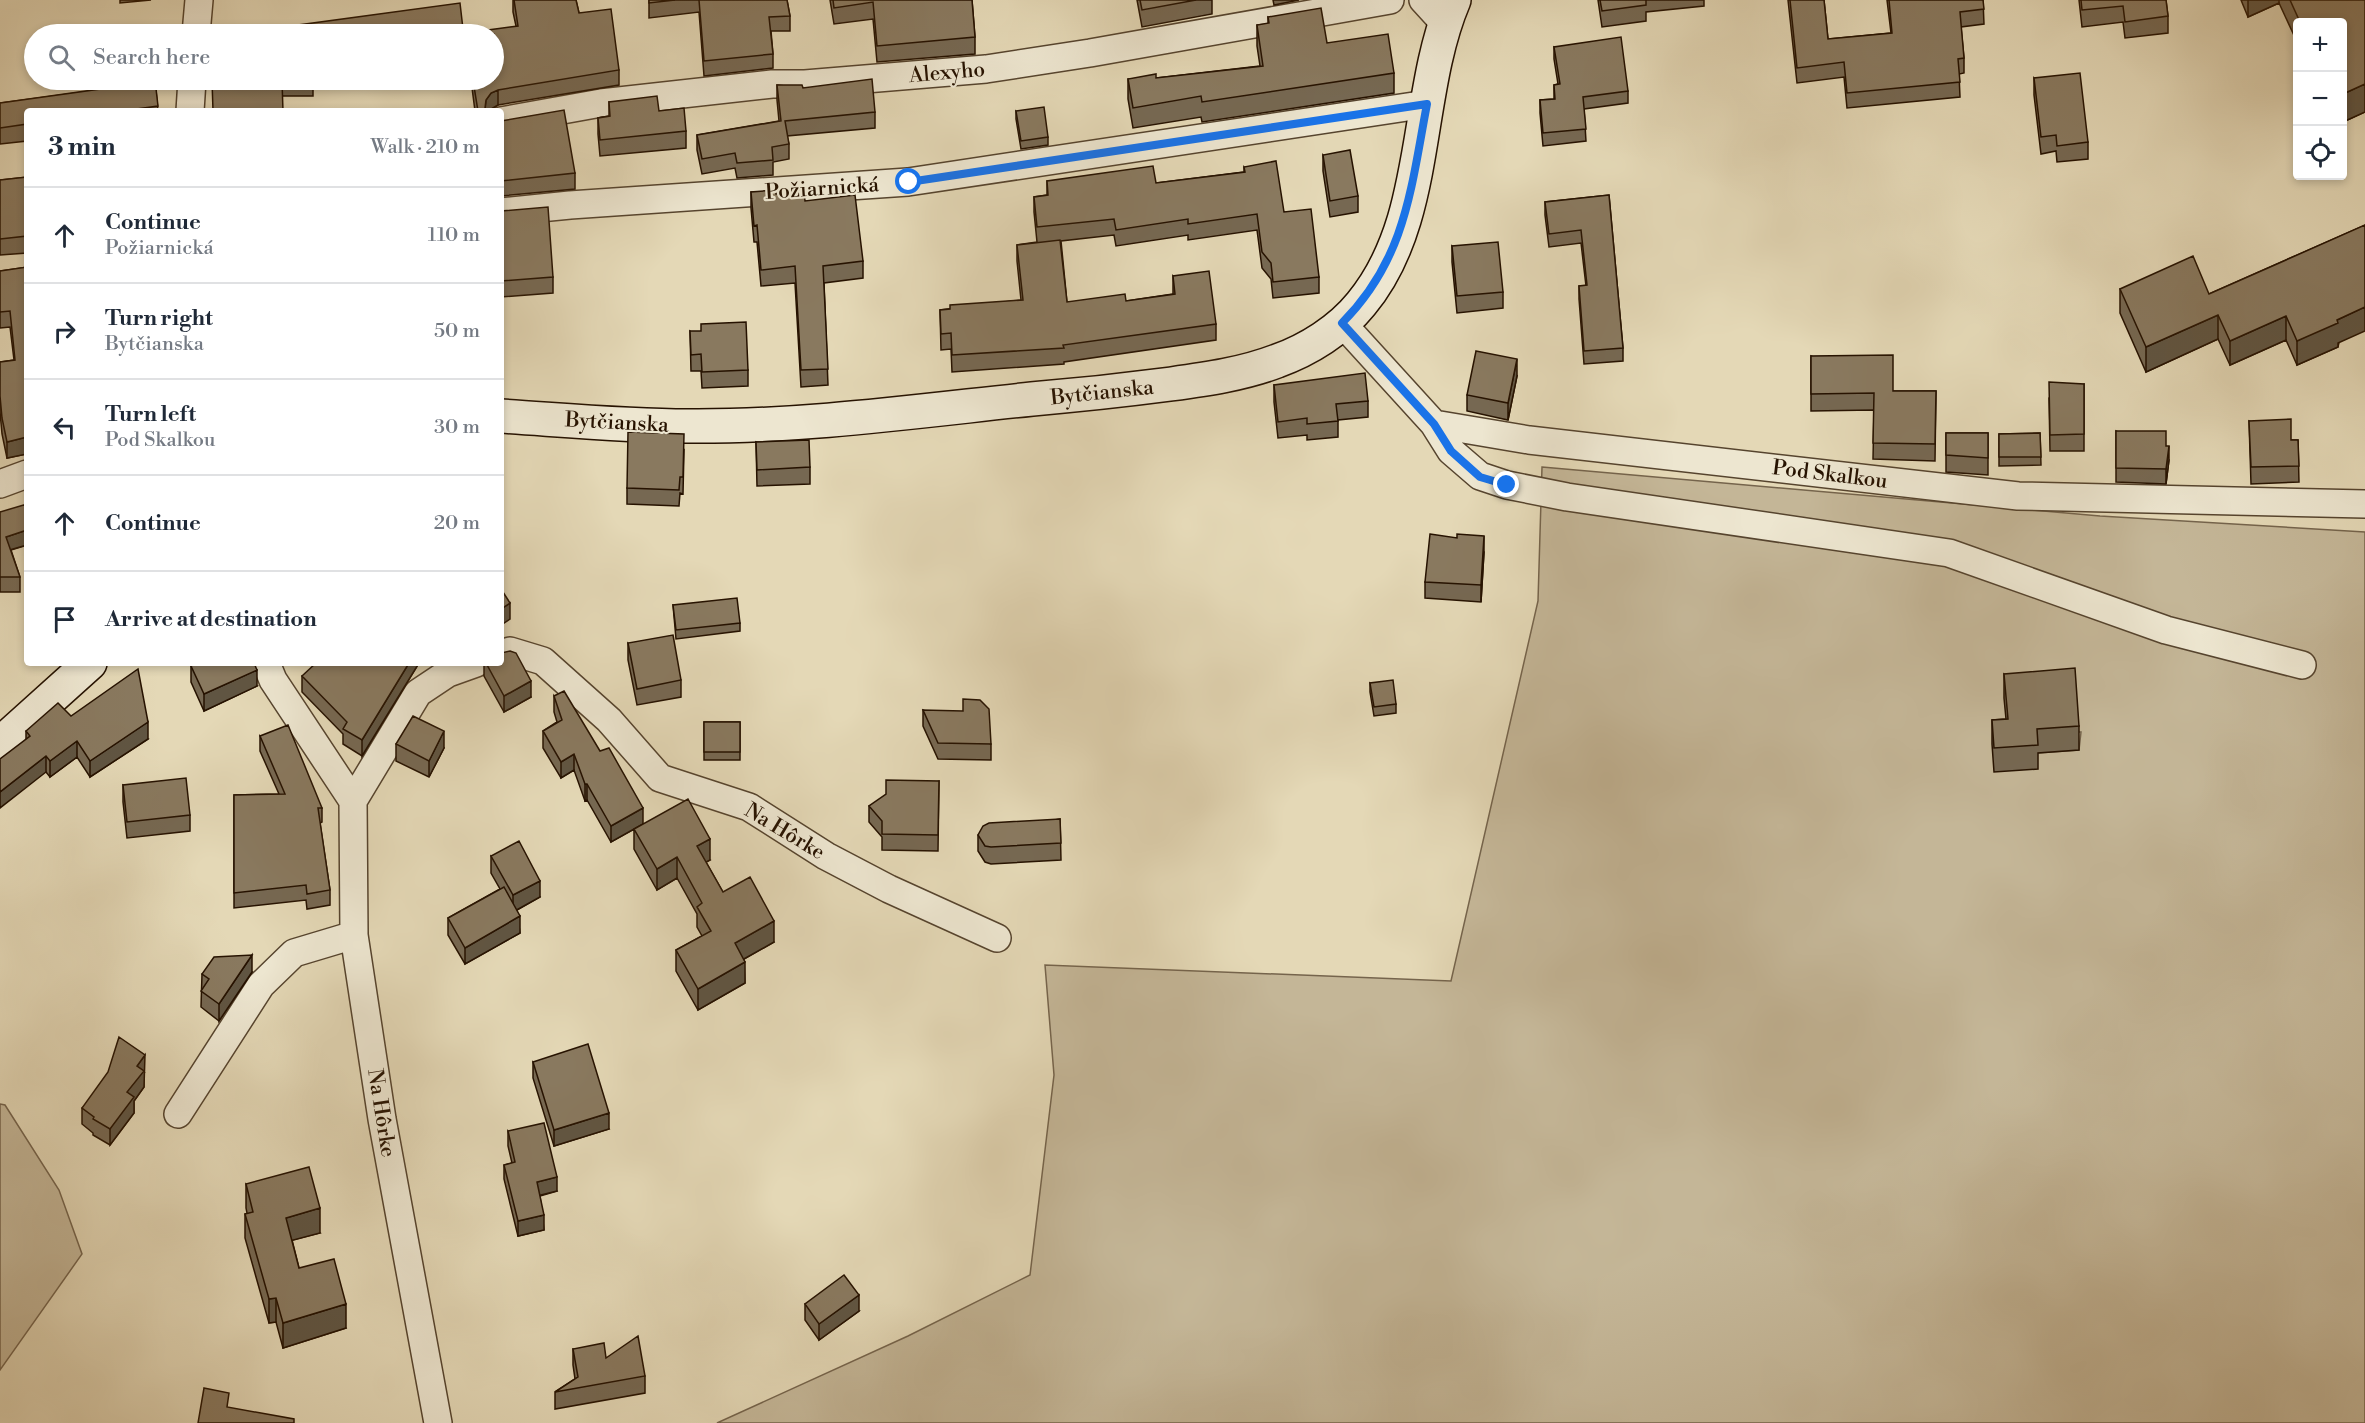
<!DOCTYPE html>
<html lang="en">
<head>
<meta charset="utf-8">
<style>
	body { margin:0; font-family:"Libre Bodoni",serif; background:#f6f6f7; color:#1f2937 }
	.controls { position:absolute; right:18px; top:18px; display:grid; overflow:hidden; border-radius:6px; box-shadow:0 3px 9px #0003 }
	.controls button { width:54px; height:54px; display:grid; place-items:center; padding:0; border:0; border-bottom:2px solid #e0e1e3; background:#fff; color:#1f2937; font:30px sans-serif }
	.stop { position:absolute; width:18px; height:18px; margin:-14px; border:4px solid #1a73e8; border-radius:50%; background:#fff }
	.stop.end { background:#1a73e8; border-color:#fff; box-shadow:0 2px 6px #0008 }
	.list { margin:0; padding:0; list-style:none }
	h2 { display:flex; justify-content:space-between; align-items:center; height:78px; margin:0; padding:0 24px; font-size:26px }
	h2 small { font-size:20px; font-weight:400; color:#747a83 }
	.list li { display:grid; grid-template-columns:39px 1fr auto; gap:18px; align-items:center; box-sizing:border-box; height:96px; padding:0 24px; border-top:2px solid #e0e1e3 }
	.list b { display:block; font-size:22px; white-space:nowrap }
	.list p { margin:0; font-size:20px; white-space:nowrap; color:#747a83 }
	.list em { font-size:20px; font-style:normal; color:#747a83 }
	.icon { flex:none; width:33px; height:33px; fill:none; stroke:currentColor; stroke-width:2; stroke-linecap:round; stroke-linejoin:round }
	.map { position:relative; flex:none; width:2365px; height:1423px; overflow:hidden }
	.search { position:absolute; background:#fff; box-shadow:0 3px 9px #0003; left:24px; top:24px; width:480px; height:66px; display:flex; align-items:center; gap:15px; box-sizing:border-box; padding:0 21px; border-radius:33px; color:#747a83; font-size:22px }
	.panel { position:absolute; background:#fff; box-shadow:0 3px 9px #0003; left:24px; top:108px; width:480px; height:558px; border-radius:6px }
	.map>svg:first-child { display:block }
	.green { fill:#c4b697; stroke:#75644c; stroke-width:1.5; fill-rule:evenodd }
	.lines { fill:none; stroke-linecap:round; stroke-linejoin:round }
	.street-casing { stroke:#56442e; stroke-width:30 }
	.secondary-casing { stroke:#261200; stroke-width:36 }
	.street { stroke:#ede6d0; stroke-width:27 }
	.secondary { stroke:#ede6d0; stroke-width:33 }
	.wall { fill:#766852; stroke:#261200; stroke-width:1.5 }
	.shaded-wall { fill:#605542; stroke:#261200; stroke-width:1.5 }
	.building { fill:#89795f; stroke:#261200; stroke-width:1.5 }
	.route { stroke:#1a73e8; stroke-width:8 }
	.labels { text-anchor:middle; stroke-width:4.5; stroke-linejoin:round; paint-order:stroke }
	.street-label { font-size:21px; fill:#261200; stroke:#ede6d0 }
</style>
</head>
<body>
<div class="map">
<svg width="2365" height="1423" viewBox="0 0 2365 1423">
	<rect width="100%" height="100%" fill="#e4d8b6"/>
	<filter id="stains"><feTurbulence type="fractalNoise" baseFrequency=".00333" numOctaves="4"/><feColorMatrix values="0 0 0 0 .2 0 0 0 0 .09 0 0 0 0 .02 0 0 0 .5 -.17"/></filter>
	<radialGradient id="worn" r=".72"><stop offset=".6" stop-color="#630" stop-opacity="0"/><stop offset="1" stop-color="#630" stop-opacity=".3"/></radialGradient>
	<path class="green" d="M1542,467L2100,516L2365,532V1423H717L908,1336L1030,1275L1054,1075L1045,965L1451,981L1538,601ZM2078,732H2081L2079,750L2037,753L2008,743Z
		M0,1104L5,1105L59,1190L82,1254L0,1370Z"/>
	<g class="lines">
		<defs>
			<path id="street" d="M1423,0L1444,23
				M196,34L199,0
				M190,111L192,80
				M501,121L601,103L772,84H805L986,69L1090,53L1390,0
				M501,212L570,205L908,182L1427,104
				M1342,323L1434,424L1451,451L1480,476L1507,485L1567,497L1949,553L2166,630L2302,665
				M1434,424L1529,440L2018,496L2365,504
				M0,484L27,474
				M501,654L510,651L543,661L609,720L660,778L749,807L826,856L889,889L997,938
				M266,663L273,680L353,801L354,935L382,1119L438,1423
				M353,801L418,693L448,673L476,663
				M178,1114L261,985L294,953L354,935"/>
			<path id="secondary" d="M501,416C563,420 626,426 688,426C803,427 918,411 1032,399C1079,395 1125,390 1171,384C1207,379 1243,374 1277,361C1308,350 1340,330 1361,304C1431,220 1413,96 1454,0
				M0,744L90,663"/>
		</defs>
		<use href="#street" class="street-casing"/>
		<use href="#secondary" class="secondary-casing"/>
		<use href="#street" class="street"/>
		<use href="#secondary" class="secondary"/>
	</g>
	<path class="wall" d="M120,0H151L120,3Z
		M513,0H576L579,13L619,70V85L498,105L491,109L490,111H475L471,80H494L516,26L513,12Z
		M649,0H787L790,16V31H771L773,54V68L704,76L699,12L649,18Z
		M830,0H972L975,37V54L877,62L873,19L834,24Z
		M1137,0H1212V14L1142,27Z
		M1273,0H1299L1274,5Z
		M1598,0H1704V6L1646,12V21L1602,27Z
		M1788,0H1824L1828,39L1891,33L1887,0H1983L1984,24L1961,27L1964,58V73L1959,74L1960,97L1847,108L1844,77L1797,83Z
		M2079,0H2166L2168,16V33L2125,38L2123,22L2082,27Z
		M2241,0H2365V112L2343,122V22H2298V44L2279,3L2248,17Z
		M1268,17L1394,73V93L1202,122L1201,117L1133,128L1128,99V79L1156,78L1260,66L1257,46V25L1268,24Z
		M291,26L463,29V34H291Z
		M1554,47L1628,91V103L1584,109L1586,141L1543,146L1540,113V100L1554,99V85L1558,84L1554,59Z
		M2034,78L2088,142V159L2057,162L2056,151L2041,154L2034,95Z
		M97,80H155L158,111H27V141L0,144V103L98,90Z
		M212,80H313V96H283Z
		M777,85L803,88L875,112V128L787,136L789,144V159L773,162V175L737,178L735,168L702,174L697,150V135L779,121L777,100Z
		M609,102L659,111L686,131V148L600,156L598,134V118L609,116Z
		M1016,111L1048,137V145L1021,149L1016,119Z
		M501,121L575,173V189L501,196Z
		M1323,155L1358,196V212L1330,217L1323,171Z
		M1244,167L1284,212L1319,277V293L1273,298L1271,279L1262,268L1257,230L1188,240V235L1116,246L1114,235L1061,241L1067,302L1126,301L1173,294V276L1216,324V340L1064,362V364L952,372L951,349L941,350L940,310L1021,300L1017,261V245L1037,242L1034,212V197L1047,195V181L1156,183L1244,172Z
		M27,177V253L0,255V180Z
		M751,192L776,194L805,201L863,261V278L824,283L828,385L801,387L795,283L761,286L757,242H754L751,208Z
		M1609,195L1623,348V361L1584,364L1579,299V286H1586L1581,243L1549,247L1545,215V202Z
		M501,211L553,277V293L501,297Z
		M2365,225L2338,347L2297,365L2286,340L2230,365L2218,339L2146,372L2120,313V289L2209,294Z
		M1452,246L1503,292V308L1457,313L1452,262Z
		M27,267V454L7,458L2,434L0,412V362L14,360L10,327L0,328V271Z
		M690,331L748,370V386L702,388L701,371H691Z
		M1811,356L1893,391H1936L1935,461L1873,459L1874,410L1811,411Z
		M1517,376L1508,420L1467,411V395Z
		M2084,384V451H2050L2049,398Z
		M1274,385L1368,401V417L1338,420V437L1307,440V435L1278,438L1274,402Z
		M2249,421L2291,440H2298L2299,482L2251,484Z
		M2116,431L2169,460L2166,484L2116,482Z
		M1946,433H1988V475L1946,472Z
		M2040,433L2041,465L1999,466V434Z
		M756,442L810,467V484L757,486Z
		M684,450L683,494L680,493L679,506L627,504V488Z
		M0,512L27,545L11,550L20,577V592H0Z
		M1457,538L1484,552L1481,602L1425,598V582Z
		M673,605L740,623V631L676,639Z
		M628,643L681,680V697L637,705L628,660Z
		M419,663L362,756L343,744V734L302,692V676Z
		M484,663H501L531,697L504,712L484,676Z
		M191,666L257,686L204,711L191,682Z
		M2004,674L2079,726V750L2038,753V769L1994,772L1992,744V720L2006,719L2004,698Z
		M1370,683L1396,704V713L1374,716L1370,692Z
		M554,696L643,824L710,860L706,862L723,892L774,942L744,959L745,983L698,1010L676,971V950L702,936L697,927V914L677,878L657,890L634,849V829L611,842L587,800L585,801L574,770L561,778L543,748V731L557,722L554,712Z
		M923,710L991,744V760L938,759L923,726Z
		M71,716L148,739L90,777L77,757L50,777L46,772L26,739V731Z
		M704,722H740V760H704Z
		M260,736L322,808V822L320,823L330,890V905L307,909L306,900L234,908V795L279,794L260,751Z
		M396,744L444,748L429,777L396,761Z
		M939,781L938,851L882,850V837L869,822V806Z
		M123,785L190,815V831L127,838L123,802Z
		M1060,819L1061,860L991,864L985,862L978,851V835Z
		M491,856L540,897L517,910L520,933L465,964L448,935V918L500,889L491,873Z
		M252,972L219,1021L201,1007L202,974Z
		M533,1062L609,1129L554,1146L533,1078Z
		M145,1072L144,1073V1087L134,1101V1113L110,1145L93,1135V1133L82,1124V1108Z
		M508,1131L557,1191L540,1196L544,1230L518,1236L504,1179V1165L512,1163L508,1146Z
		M246,1184L320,1233L292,1240L299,1268L346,1328L283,1348L276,1322L269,1323L245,1238V1214L247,1213L246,1208Z
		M805,1304L859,1311L819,1340L805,1320Z
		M573,1349L645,1376V1393L555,1409V1392L575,1379L573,1365Z"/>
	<path class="shaded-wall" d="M2248,0H2279V3L2248,17Z
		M2365,84V112L2343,122V94Z
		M498,90V105L491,109L490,111H485L486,100L491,93Z
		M2365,307V331L2338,343V347L2297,365V341L2337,320Z
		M2218,315V339L2146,372V347Z
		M2286,316V340L2230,365V341Z
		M1517,359V376L1508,420V403Z
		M27,437V454L7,458V442Z
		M2169,446V460L2166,484V469Z
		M27,530V545L6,551V537Z
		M1484,536V552L1481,602V585Z
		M510,603V619L501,625V609Z
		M409,663H419L362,756V740Z
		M257,670V686L204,711V694Z
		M531,681V697L504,712V696Z
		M148,722V739L90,777V761Z
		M444,731V748L429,777V761Z
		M77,741V757L50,777V761Z
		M574,754V770L561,778V762Z
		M46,756V772L0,808V792Z
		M585,784H587V800L585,801Z
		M643,808V824L611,842V826Z
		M710,839V860L697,867V846Z
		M677,857V878L657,890V869Z
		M540,881V897L513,912V895Z
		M520,916V933L465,964V948Z
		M774,921V942L735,964V943Z
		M252,955V972L219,1021V1004Z
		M745,962V983L698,1010V989Z
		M145,1055L144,1087L134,1101V1113L110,1145V1129L127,1092L137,1066Z
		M609,1113V1129L554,1146V1130Z
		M557,1177V1191L537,1196V1182Z
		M320,1208V1233L286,1242V1218Z
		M544,1215V1230L518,1236V1221Z
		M859,1295V1311L819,1340V1324Z
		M276,1298V1322L269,1323V1299Z
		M346,1304V1328L283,1348V1323Z"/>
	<path class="building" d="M514,0H576L579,13L611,9L619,70L498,90L491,93L486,100L485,108L487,111H478L473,80H494V34H466V33L518,26Z
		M649,0H675L649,3Z
		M699,0H787L790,16L769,17L773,54L704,61Z
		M833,0H972L975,37L877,46L873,2L834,8Z
		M1140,0H1196L1142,10Z
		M1600,0H1646V5L1602,11Z
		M1790,0H1824L1828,39L1892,33L1889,0H1983L1984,9L1960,12L1964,58L1958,59L1960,82L1847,93L1844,62L1797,68Z
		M2081,0H2166L2168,16L2125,22L2123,6L2082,10Z
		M2290,0H2365V84L2343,94V22H2300Z
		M460,3L463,29L422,34H292L291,26Z
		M1321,8L1327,43L1388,34L1394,73L1202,102L1201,96L1133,108L1128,79L1156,74V78L1263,66L1257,25L1269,23L1268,17Z
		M1621,37L1628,91L1583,97L1586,129L1543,133L1540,100L1555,99L1554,85L1560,84L1554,47Z
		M2080,73L2088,142L2057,146L2056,135L2041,137L2034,78Z
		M872,79L875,112L785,121L789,144L772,147L773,160L737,163L735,153L702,159L697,135L781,121L777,85H802L803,88Z
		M99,80H155L158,106L122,111H27V124L0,128V103L100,89Z
		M212,80H313V81H282L283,111H213Z
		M657,96L659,111L684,108L686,131L600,140L598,118L610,116L609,102Z
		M1044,107L1048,137L1021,141L1016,111Z
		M564,110L575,173L501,181V121Z
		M1350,150L1358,196L1330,201L1323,155Z
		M1276,161L1284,212L1311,209L1319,277L1273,282L1271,263L1262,252L1257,214L1188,224V219L1116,230L1114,219L1037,227L1034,197L1048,195L1047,181L1153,166L1156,183L1245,172L1244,167Z
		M27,177V236L0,239V180Z
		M776,190V194L804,191L805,201L855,195L863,261L823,266L828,369L801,370L795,266L761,270L757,225L754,226L751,192Z
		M1609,195L1623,348L1584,351L1579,286L1587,285L1581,230L1549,234L1545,202Z
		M548,207L553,277L501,281V211Z
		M2365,225V307L2337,320L2338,323L2297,341L2286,316L2230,341L2218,315L2146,347L2120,289L2193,256L2209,294Z
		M1060,240L1067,302L1125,294L1126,301L1175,294L1173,276L1209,271L1216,324L1063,345L1064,348L952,355L951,333L941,334L940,310L950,309V305L1023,300L1017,245Z
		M1498,242L1503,292L1457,296L1452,246Z
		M27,267V437L7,442L2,418L0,396V362L15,360L10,311L0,312V271Z
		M746,322L748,370L702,372L701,354L691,355L690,331H701V324Z
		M1476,351L1517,359L1508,403L1467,395Z
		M1893,355V391H1936L1935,444L1873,443L1874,393L1811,394V356Z
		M1365,373L1368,401L1336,404L1338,421L1307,424V418L1278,422L1274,385Z
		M2049,382L2084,384V434L2050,435Z
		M2291,419V440H2298L2299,466L2251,467L2249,421Z
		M2116,431H2166V446H2169L2166,469L2116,468Z
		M628,432L684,434L683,477H680L679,490L627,488Z
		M1946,433H1988V458L1946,455Z
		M2040,433L2041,457H1999V434Z
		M809,440L810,467L757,470L756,442Z
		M27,504V530L6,537L20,577H0V512Z
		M1430,534L1457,538V534L1484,536L1481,585L1425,582Z
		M501,589L510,603L501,609Z
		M737,598L740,623L676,630L673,605Z
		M673,635L681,680L637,689L628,643Z
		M510,651L516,653L531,681L504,696L486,663H501V653Z
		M197,663H254L257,670L204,694L191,666Z
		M316,663H409L362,740L343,729L347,722L302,676Z
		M2075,668L2079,726L2037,729L2038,745L1994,748L1992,720L2008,719L2004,674Z
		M138,669L148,722L90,761L77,741L50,761L46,756L0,792V759L30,736L26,731L58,703L71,716Z
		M1393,680L1396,704L1374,707L1370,683Z
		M564,691L600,751L609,748L643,808L611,826L587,784H585L574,754L561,762L543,731L562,720L554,696Z
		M963,699L980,700L989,709L991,744L938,743L923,710L963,711Z
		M413,716L444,731L429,761L396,744Z
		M704,722H740V752H704Z
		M288,725L322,808H318L330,890L307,894L306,885L234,893V795L285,794L260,736Z
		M186,778L190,815L127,822L123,785Z
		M886,780L939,781L938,835L882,834V821L869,806L886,794Z
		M688,799L710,839L697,846L723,892L750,877L774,921L735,943L745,962L698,989L676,950L711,931L697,907L702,903L677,857L657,869L634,829Z
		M1060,819L1061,843L991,847L985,846L978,835L983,826L989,823Z
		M519,841L540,881L513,895L491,856Z
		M504,887L520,916L465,948L448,918Z
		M252,955L219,1004L201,991L209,979L202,974L214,957Z
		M119,1037L145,1055L137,1066L144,1071L127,1092L134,1097L110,1129L93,1119L94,1117L82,1108L108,1072Z
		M588,1044L609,1113L554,1130L533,1062Z
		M544,1123L557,1177L537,1182L544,1215L518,1221L504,1165L515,1162L508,1131Z
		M309,1167L320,1208L286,1218L299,1268L334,1259L346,1304L283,1323L276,1298L269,1299L245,1214L253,1212L246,1184Z
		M844,1275L859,1295L819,1324L805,1304Z
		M638,1336L645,1376L555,1392L578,1377L573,1349L604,1343L606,1358Z
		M204,1388L229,1393L227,1407L294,1419V1423H198Z"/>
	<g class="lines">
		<path class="route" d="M909,182L1427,104C1411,188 1406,259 1342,323L1434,424L1451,451L1480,477L1507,485"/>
	</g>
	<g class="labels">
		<g class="street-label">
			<text transform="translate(947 72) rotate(-5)" y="7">Alexyho</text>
			<text transform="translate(822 188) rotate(-4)" y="7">Požiarnická</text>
			<text transform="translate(1102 392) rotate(-6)" y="7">Bytčianska</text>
			<text transform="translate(617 422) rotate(3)" y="7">Bytčianska</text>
			<text transform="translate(1830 474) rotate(7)" y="7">Pod Skalkou</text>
			<text transform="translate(785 831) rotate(31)" y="7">Na Hôrke</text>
			<text transform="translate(382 1113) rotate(81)" y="7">Na Hôrke</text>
		</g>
	</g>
	<rect width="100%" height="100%" filter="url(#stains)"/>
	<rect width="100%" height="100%" fill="url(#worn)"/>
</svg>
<div class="controls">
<button>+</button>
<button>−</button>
<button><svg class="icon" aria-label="locate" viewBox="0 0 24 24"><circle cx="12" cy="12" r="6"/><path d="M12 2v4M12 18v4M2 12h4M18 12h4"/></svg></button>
</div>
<div class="stop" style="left:909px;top:182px"></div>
<div class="stop end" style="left:1507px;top:485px"></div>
<div class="search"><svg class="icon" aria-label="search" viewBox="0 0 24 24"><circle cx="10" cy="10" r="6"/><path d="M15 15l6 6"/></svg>Search here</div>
<section class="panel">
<h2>3 min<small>Walk · 210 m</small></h2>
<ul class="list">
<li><svg class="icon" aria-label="ahead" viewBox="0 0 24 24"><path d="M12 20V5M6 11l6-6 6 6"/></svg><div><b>Continue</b><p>Požiarnická</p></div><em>110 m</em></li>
<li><svg class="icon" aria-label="right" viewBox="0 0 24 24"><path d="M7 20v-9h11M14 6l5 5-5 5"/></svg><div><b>Turn right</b><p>Bytčianska</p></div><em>50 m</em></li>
<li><svg class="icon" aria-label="left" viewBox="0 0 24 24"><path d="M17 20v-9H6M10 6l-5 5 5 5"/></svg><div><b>Turn left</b><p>Pod Skalkou</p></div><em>30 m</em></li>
<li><svg class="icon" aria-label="ahead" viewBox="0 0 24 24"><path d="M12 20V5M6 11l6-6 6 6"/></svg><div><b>Continue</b></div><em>20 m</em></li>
<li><svg class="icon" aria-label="arrive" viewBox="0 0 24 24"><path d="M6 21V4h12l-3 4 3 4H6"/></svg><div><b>Arrive at destination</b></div></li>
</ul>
</section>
</div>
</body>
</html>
